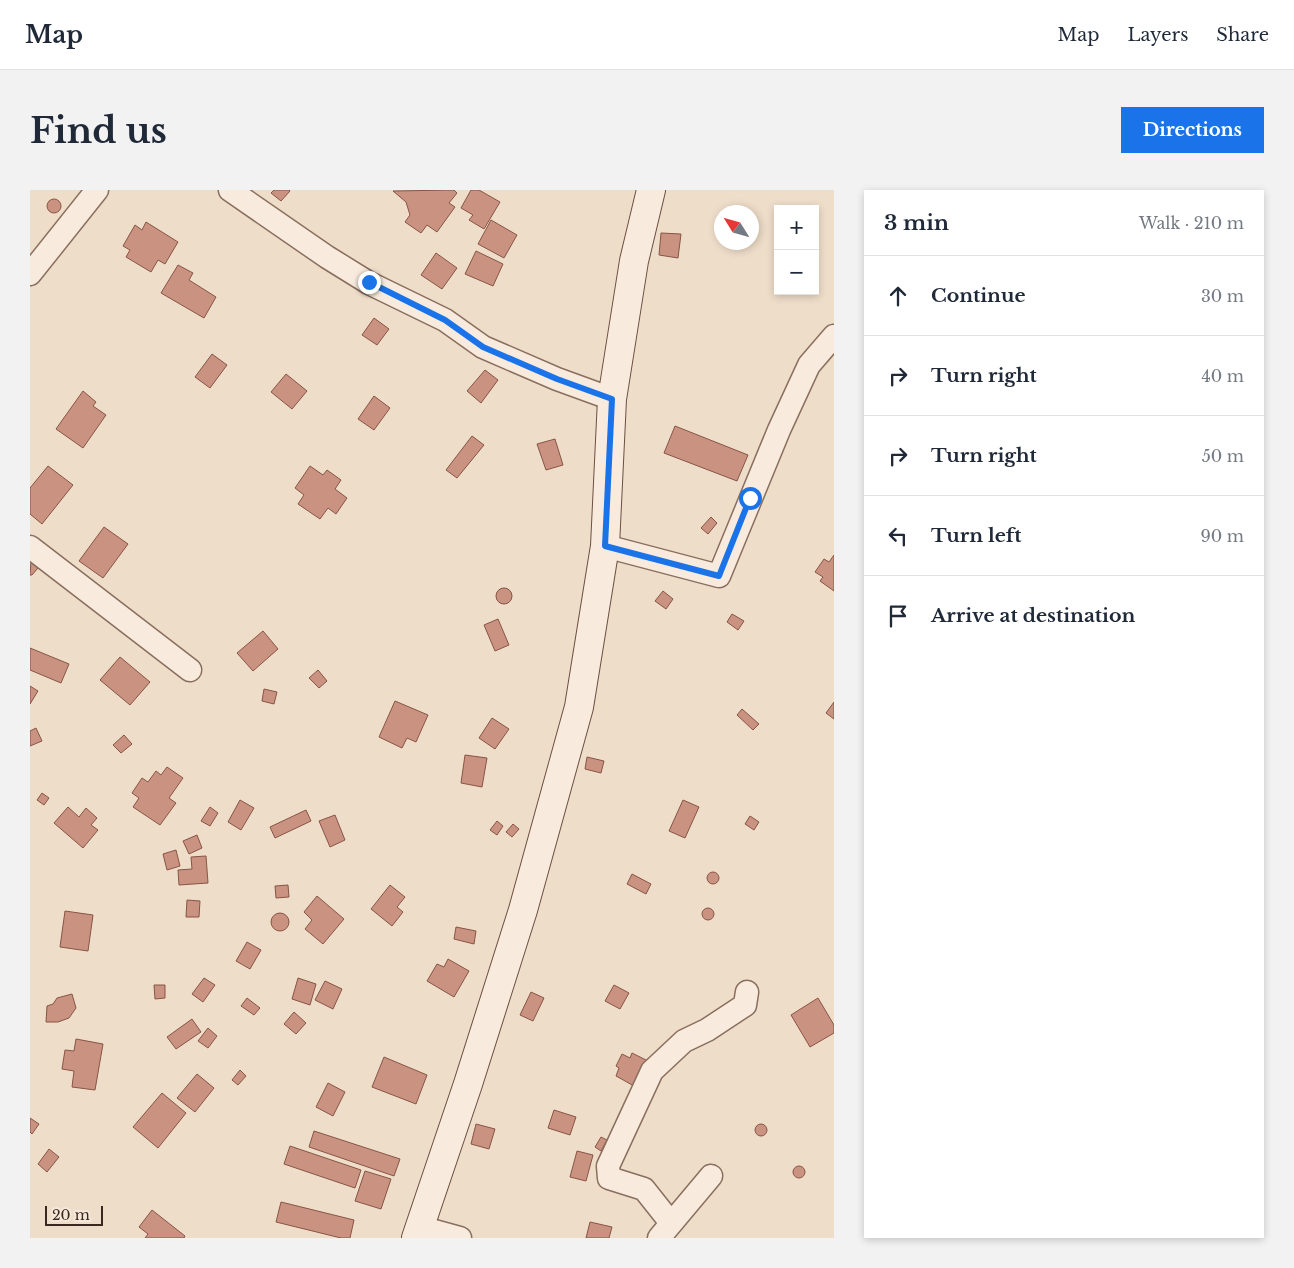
<!DOCTYPE html>
<html lang="en">
<head>
<meta charset="utf-8">
<style>
	body { margin:0; font-family:"Libre Baskerville",serif; background:#f2f2f3; color:#1f2937 }
	.controls { position:absolute; right:15px; top:15px; display:grid; overflow:hidden; border-radius:0px; box-shadow:0 2px 8px #0003 }
	.controls button { width:45px; height:45px; display:grid; place-items:center; padding:0; border:0; border-bottom:1px solid #e0e1e3; background:#fff; color:#1f2937; font:25px sans-serif }
	.compass { position:absolute; left:684px; top:15px; width:45px; height:45px; border-radius:50%; background:#fff; box-shadow:0 2px 8px #0003; rotate:307deg }
	.scale { position:absolute; left:15px; bottom:12px; width:58px; box-sizing:border-box; padding-left:5px; border:2px solid #3b2921; border-top:0; font-size:14px; line-height:18px; white-space:nowrap; color:#3b2921; -webkit-text-stroke:4px #f5e8d9; paint-order:stroke }
	.stop { position:absolute; width:15px; height:15px; margin:-11px; border:4px solid #1a73e8; border-radius:50%; background:#fff }
	.stop.end { background:#1a73e8; border-color:#fff; box-shadow:0 1px 5px #0008 }
	.list { margin:0; padding:0; list-style:none }
	h2 { display:flex; justify-content:space-between; align-items:center; height:65px; margin:0; padding:0 20px; font-size:21px }
	h2 small { font-size:16px; font-weight:400; color:#747a83 }
	.list li { display:grid; grid-template-columns:32px 1fr auto; gap:15px; align-items:center; box-sizing:border-box; height:80px; padding:0 20px; border-top:1px solid #e0e1e3 }
	.list b { display:block; font-size:19px; white-space:nowrap }
	.list em { font-size:16px; font-style:normal; color:#747a83 }
	.icon { flex:none; width:28px; height:28px; fill:none; stroke:currentColor; stroke-width:2; stroke-linecap:round; stroke-linejoin:round }
	.map { position:relative; flex:none; width:804px; height:1048px; overflow:hidden; border-radius:0px }
	header { display:flex; align-items:center; gap:30px; box-sizing:border-box; height:70px; padding:0 25px; background:#fff; border-bottom:1px solid #e0e1e3 }
	header strong { font-size:24px }
	nav { display:flex; gap:28px; margin-inline-start:auto; font-size:18px }
	.intro { display:flex; align-items:center; justify-content:space-between; box-sizing:border-box; height:120px; padding:0 30px }
	h1 { margin:0; font-size:35px }
	.button { padding:12px 22px; border-radius:0px; background:#1a73e8; color:#fff; font-size:18px; font-weight:700 }
	main { display:flex; gap:30px; padding:0 30px }
	aside { flex:1; background:#fff; border-radius:0px; box-shadow:0 2px 8px #0003 }
	.map>svg:first-child { display:block }
	.building { fill:#ca9381; stroke:#885445 }
	.lines { fill:none; stroke-linecap:round; stroke-linejoin:round }
	.street-casing { stroke:#8a6e5e; stroke-width:25 }
	.secondary-casing { stroke:#6c4f41; stroke-width:30 }
	.street { stroke:#f8ebdd; stroke-width:22 }
	.secondary { stroke:#f8ebdd; stroke-width:28 }
	.route { stroke:#1a73e8; stroke-width:6 }
</style>
</head>
<body>
<header>
<strong>Map</strong>
<nav><a>Map</a><a>Layers</a><a>Share</a></nav>
</header>
<div class="intro"><h1>Find us</h1><a class="button">Directions</a></div>
<main>
<div class="map">
<svg width="804" height="1048" viewBox="0 0 804 1048">
	<rect width="100%" height="100%" fill="#eeddc9"/>
	<path class="building" d="M244,0H259L260,1L251,11L241,3Z
		M424,0L427,3L419,13L425,17L407,42L397,35L391,43L375,32L380,25L376,12L363,1Z
		M441,0H449L470,12L454,39L439,30L443,25L431,18Z
		M17 16a7 7 0 1 1 14 0a7 7 0 1 1-14 0Z
		M461,30L487,45L474,68L448,54Z
		M116,32L148,52L135,74L128,70L121,82L96,67L100,60L93,56L105,35L112,40Z
		M631,43L651,44L648,68L629,65Z
		M446,61L473,74L463,96L435,84Z
		M406,63L427,78L412,99L391,85Z
		M148,75L163,83L159,90L186,107L174,128L131,103Z
		M344,128L359,139L347,155L332,145Z
		M182,164L197,175L180,198L165,187Z
		M455,180L468,190L451,213L437,201Z
		M256,184L277,201L262,219L241,202Z
		M53,201L66,212L63,216L76,225L53,258L26,239Z
		M344,206L360,218L344,240L328,229Z
		M645,236L718,265L707,291L634,263Z
		M442,246L454,255L427,288L416,280Z
		M525,249L533,275L516,280L507,254Z
		M18,276L43,295L12,334L0,324V298Z
		M280,276L293,285L297,280L311,290L305,299L317,308L306,324L298,318L290,329L268,314L274,305L265,298Z
		M681,327L687,333L678,344L671,338Z
		M74,337L98,354L73,388L49,371Z
		M804,365V401L790,391L793,387L785,382L794,369L799,372Z
		M1,371L6,374L8,378L2,385H0Z
		M466 406a8 8 0 1 1 16 0a8 8 0 1 1-16 0Z
		M633,401L643,409L636,419L625,411Z
		M702,424L714,431L708,440L697,432Z
		M468,429L479,455L465,461L454,435Z
		M233,441L248,459L223,481L207,463Z
		M0,458L39,474L31,493L0,480Z
		M90,467L120,492L100,515L70,490Z
		M288,480L297,491L289,498L279,488Z
		M0,496L8,501L0,514Z
		M234,499L247,502L244,514L232,511Z
		M365,511L398,525L386,552L377,548L372,558L349,547Z
		M804,512V529L796,523Z
		M712,519L729,534L723,540L707,525Z
		M462,528L479,539L465,559L449,548Z
		M6,538L12,551L0,556V541Z
		M94,545L102,554L91,563L83,555Z
		M435,565L457,568L452,597L431,593Z
		M557,567L574,571L571,583L555,579Z
		M137,577L153,588L139,608L146,613L130,635L103,617L109,608L102,603L112,588L118,592L126,581L131,585Z
		M12,603L19,608L14,615L7,610Z
		M210,610L224,618L211,640L198,632Z
		M653,610L669,617L655,648L639,641Z
		M38,617L49,627L56,618L67,628L61,635L68,640L53,658L24,633Z
		M180,617L188,623L180,636L171,631Z
		M276,620L281,631L245,648L240,637Z
		M305,625L315,650L300,657L289,631Z
		M720,626L729,632L724,640L715,634Z
		M467,631L473,636L467,645L460,640Z
		M483,634L489,639L482,647L476,642Z
		M167,645L172,658L159,664L153,651Z
		M146,660L150,676L137,680L133,664Z
		M176,666L178,693L149,695L148,680L162,679L161,667Z
		M677 688a6 6 0 1 1 12 0a6 6 0 1 1-12 0Z
		M602,684L621,694L616,704L597,694Z
		M258,695L259,707L246,708L245,696Z
		M360,695L375,707L367,717L373,722L362,736L341,719Z
		M287,706L314,729L293,754L275,739L282,730L274,722Z
		M157,710L170,711L169,727H156Z
		M672 724a6 6 0 1 1 12 0a6 6 0 1 1-12 0Z
		M35,721L63,725L58,761L30,757Z
		M241 732a9 9 0 1 1 18 0a9 9 0 1 1-18 0Z
		M426,737L446,741L444,754L424,749Z
		M217,752L231,760L220,779L206,771Z
		M418,769L439,781L424,807L397,791L407,774L414,777Z
		M174,788L185,795L173,812L162,804Z
		M268,788L286,794L280,815L262,809Z
		M295,791L312,799L303,819L285,810Z
		M124,795H135V808L125,809Z
		M584,795L599,803L590,819L575,811Z
		M501,802L514,808L503,831L490,825Z
		M42,804L46,818L39,828L28,832H16L17,816L23,814L27,808Z
		M217,808L230,818L224,825L211,816Z
		M788,808L804,835V843L780,857L761,825Z
		M264,822L276,833L266,844L254,834Z
		M162,829L171,842L146,859L137,847Z
		M178,838L187,846L178,858L168,851Z
		M46,849L73,854L65,900L42,897L44,881L32,879L35,860L44,861Z
		M602,863L618,871L604,896L586,886L589,878L586,876L592,864L600,868Z
		M354,867L397,885L386,914L342,897Z
		M210,880L216,886L208,895L202,890Z
		M167,884L184,898L165,922L147,908Z
		M298,893L315,902L303,926L286,917Z
		M132,903L156,923L128,958L103,937Z
		M524,920L546,927L540,945L518,938Z
		M0,928L9,934L2,944L0,942Z
		M725 940a6 6 0 1 1 12 0a6 6 0 1 1-12 0Z
		M446,934L465,939L459,959L441,954Z
		M284,941L370,969L364,986L279,957Z
		M571,947L577,950L571,961L565,957Z
		M260,956L331,980L325,998L254,974Z
		M19,959L29,967L17,982L8,974Z
		M547,961L563,965L556,991L540,987Z
		M763 982a6 6 0 1 1 12 0a6 6 0 1 1-12 0Z
		M335,981L361,989L351,1019L325,1011Z
		M251,1012L324,1030L320,1048H311L246,1032Z
		M122,1020L155,1046L154,1048H115L118,1044L109,1037Z
		M560,1032L582,1037L579,1048H556Z"/>
	<g class="lines">
		<defs>
			<path id="street" d="M200,0L297,67L339,93L415,130L453,157L527,189L582,209
				M0,84L67,0
				M575,356L689,386L749,240L779,175L804,146
				M0,357L160,480
				M641,1033L614,999L579,988L578,976L622,881L654,851L677,840L715,815L717,802
				M390,1037L430,1048
				M629,1048L681,986"/>
			<path id="secondary" d="M386,1048L438,894L493,720L549,517L575,356L582,209L604,71L621,0"/>
		</defs>
		<use href="#street" class="street-casing"/>
		<use href="#secondary" class="secondary-casing"/>
		<use href="#street" class="street"/>
		<use href="#secondary" class="secondary"/>
	</g>
	<g class="lines">
		<path class="route" d="M339,92L415,130L453,157L527,189L582,209L575,356L689,386L720,308"/>
	</g>
</svg>
<div class="controls">
<button>+</button>
<button>−</button>
</div>
<svg class="compass" viewBox="-18 -18 36 36"><path d="M0-13l5 13h-10z" fill="#e53935"/><path d="M0 13l5-13h-10z" fill="#747a83"/></svg>
<div class="scale">20 m</div>
<div class="stop" style="left:720px;top:308px"></div>
<div class="stop end" style="left:339px;top:92px"></div>
</div>
<aside>
<h2>3 min<small>Walk · 210 m</small></h2>
<ul class="list">
<li><svg class="icon" aria-label="ahead" viewBox="0 0 24 24"><path d="M12 20V5M6 11l6-6 6 6"/></svg><div><b>Continue</b></div><em>30 m</em></li>
<li><svg class="icon" aria-label="right" viewBox="0 0 24 24"><path d="M7 20v-9h11M14 6l5 5-5 5"/></svg><div><b>Turn right</b></div><em>40 m</em></li>
<li><svg class="icon" aria-label="right" viewBox="0 0 24 24"><path d="M7 20v-9h11M14 6l5 5-5 5"/></svg><div><b>Turn right</b></div><em>50 m</em></li>
<li><svg class="icon" aria-label="left" viewBox="0 0 24 24"><path d="M17 20v-9H6M10 6l-5 5 5 5"/></svg><div><b>Turn left</b></div><em>90 m</em></li>
<li><svg class="icon" aria-label="arrive" viewBox="0 0 24 24"><path d="M6 21V4h12l-3 4 3 4H6"/></svg><div><b>Arrive at destination</b></div></li>
</ul>
</aside>
</main>
</body>
</html>
